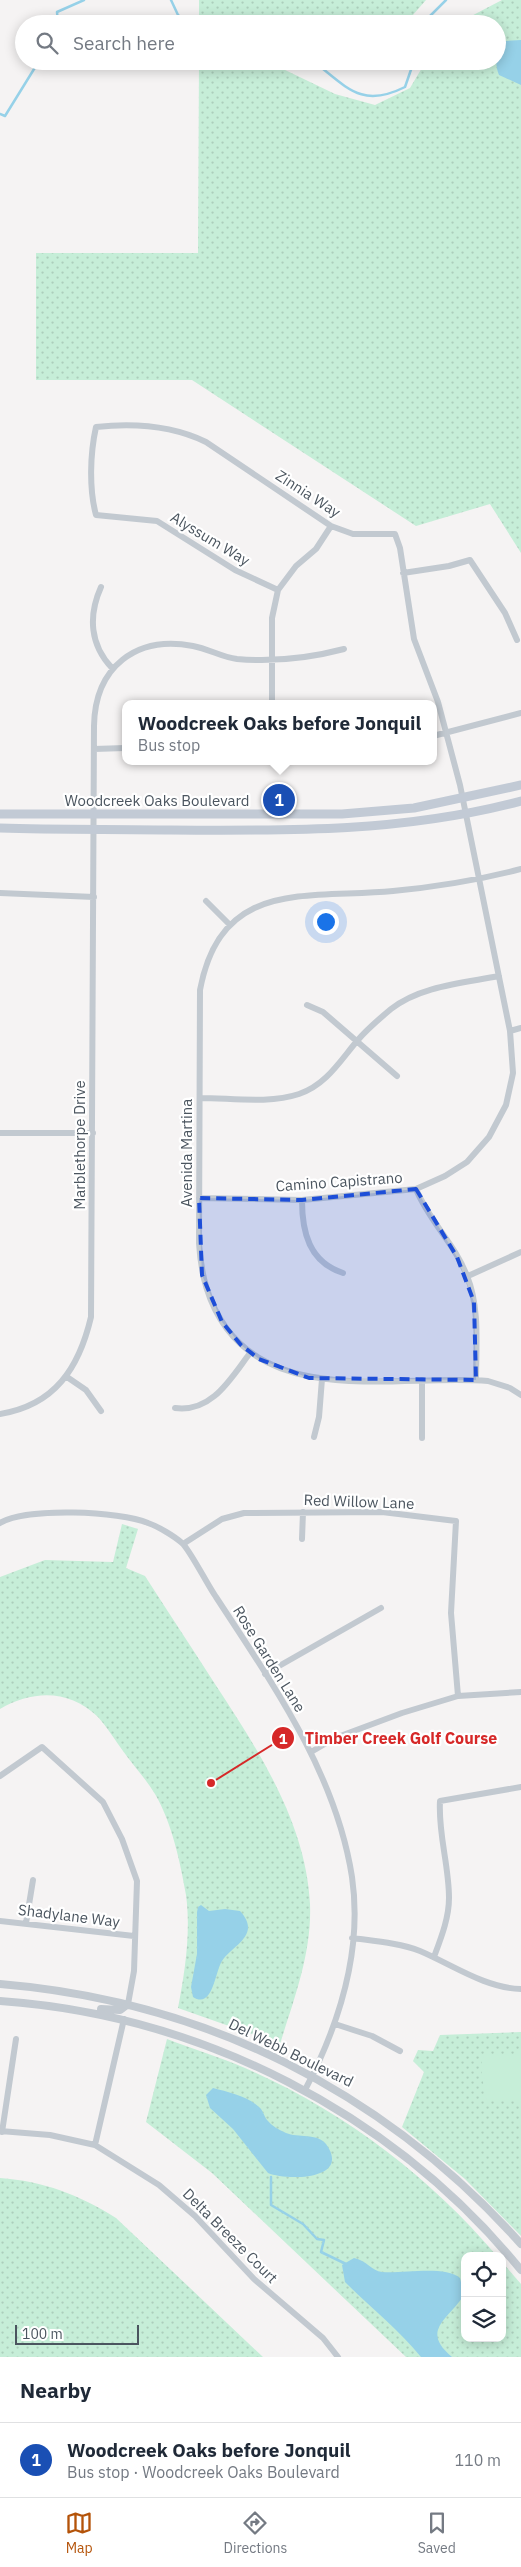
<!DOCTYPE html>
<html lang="en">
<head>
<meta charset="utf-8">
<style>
	body { margin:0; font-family:"IBM Plex Sans",sans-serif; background:#f2f2f3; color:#1f2937 }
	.controls { position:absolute; right:15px; bottom:15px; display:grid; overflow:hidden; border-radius:10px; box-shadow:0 2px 12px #0003 }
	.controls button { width:45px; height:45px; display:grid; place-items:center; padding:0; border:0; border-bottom:1px solid #e0e1e3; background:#fff; color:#1f2937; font:25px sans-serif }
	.scale { position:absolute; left:15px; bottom:12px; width:124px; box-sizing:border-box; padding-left:5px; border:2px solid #4b555f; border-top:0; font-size:14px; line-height:18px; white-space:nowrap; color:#4b555f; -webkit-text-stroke:4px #fff; paint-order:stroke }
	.you { position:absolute; left:325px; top:921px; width:18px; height:18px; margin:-12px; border:4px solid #fff; border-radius:50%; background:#1a73e8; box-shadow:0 0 0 8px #1a73e833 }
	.badge { display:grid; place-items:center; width:32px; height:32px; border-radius:50%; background:#b45309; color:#fff; font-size:16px; font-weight:700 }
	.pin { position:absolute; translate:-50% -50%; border:2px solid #fff; box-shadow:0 1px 5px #0006 }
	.popup { position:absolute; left:122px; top:700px; width:315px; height:65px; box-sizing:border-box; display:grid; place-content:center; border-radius:10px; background:#fff; filter:drop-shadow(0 1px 4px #0005); font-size:16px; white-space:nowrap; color:#747a83 }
	.popup b { font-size:19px; color:#1f2937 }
	.popup::after { content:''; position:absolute; left:50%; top:100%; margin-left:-10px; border:10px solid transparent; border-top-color:#fff }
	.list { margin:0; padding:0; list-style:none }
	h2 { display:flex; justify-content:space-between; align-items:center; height:65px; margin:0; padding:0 20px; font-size:21px }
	h2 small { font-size:16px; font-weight:400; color:#747a83 }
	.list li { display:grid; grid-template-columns:32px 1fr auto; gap:15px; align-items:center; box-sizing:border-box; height:75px; padding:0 20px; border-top:1px solid #e0e1e3 }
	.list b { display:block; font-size:19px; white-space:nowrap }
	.list p { margin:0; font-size:16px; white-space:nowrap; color:#747a83 }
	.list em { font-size:16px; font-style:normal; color:#747a83 }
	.icon { flex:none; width:28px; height:28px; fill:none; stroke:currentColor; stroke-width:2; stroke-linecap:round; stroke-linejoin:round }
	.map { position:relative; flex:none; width:521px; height:2357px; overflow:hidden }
	.search { position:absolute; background:#fff; box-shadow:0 2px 12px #0003; left:15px; right:15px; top:15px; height:55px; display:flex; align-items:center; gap:12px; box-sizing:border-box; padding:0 18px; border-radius:28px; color:#747a83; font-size:19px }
	.sheet { height:140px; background:#fff }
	nav { display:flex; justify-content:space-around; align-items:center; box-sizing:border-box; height:70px; border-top:1px solid #e0e1e3; background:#fff; font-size:14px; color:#747a83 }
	nav a { display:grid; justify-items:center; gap:2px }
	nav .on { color:#b45309 }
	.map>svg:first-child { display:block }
	.grass { fill:url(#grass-dots) }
	.pitch { fill:#c6eed8 }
	.water { fill:#96d1e8 }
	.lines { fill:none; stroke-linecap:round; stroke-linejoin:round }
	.stream { stroke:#96d1e8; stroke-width:2.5 }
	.minor { stroke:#c2c9d0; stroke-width:6 }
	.tertiary { stroke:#c2c9d0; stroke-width:8 }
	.secondary { stroke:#c2cad5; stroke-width:9 }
	.marked { fill:#1d4ed8; fill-opacity:0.2; stroke:#1d4ed8; stroke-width:4; stroke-dasharray:10 6; stroke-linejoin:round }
	.labels { text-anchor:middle; stroke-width:4.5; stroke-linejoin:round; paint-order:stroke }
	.street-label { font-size:15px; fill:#4b555f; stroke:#fff }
	.leader { fill:none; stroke:#d62828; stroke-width:2 }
	.callout-dot { fill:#d62828; stroke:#fff; stroke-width:2 }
	.mark-label { font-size:15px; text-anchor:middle; font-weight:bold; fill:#fff }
	.callout-label { font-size:16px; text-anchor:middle; font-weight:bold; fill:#d62828; stroke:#fff; stroke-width:4.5; stroke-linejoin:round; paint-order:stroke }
</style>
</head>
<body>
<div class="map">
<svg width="521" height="2357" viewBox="0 0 521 2357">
	<defs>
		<pattern id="grass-dots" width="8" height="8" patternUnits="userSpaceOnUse" patternTransform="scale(1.25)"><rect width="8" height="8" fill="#c6eed8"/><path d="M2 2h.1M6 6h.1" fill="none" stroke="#accebc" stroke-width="1.8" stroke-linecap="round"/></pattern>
	</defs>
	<rect width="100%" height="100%" fill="#f5f3f3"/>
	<path class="grass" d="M199,0H426L412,16L398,24H214L199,17Z
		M502,0H521V553L490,504L416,526L192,380H36V253H198L199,61H238L283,69L335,94L375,105L410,88L426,61H497V24H456Z
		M122,1524L138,1529L126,1568L145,1576C168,1612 192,1648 215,1684C258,1750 306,1822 310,1904C312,1953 294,1999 280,2044L178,2008C185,1972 191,1932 186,1895C180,1861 172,1823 155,1794C146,1779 133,1765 123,1751C115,1740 107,1727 98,1717C69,1689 33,1690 0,1709V1577L45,1560L113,1562Z
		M521,2032V2236L465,2179L402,2127L424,2072L413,2061L418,2050L433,2051L440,2035Z
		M167,2039C193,2049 220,2057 245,2068C342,2110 429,2176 497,2256H465V2338H502V2262L521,2284V2357H406L212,2173L146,2122Z
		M0,2178C43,2181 80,2195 116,2218L263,2357H0Z"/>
	<path class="pitch" d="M521,2054V2100L488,2101L484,2096L483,2081L485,2078L482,2075V2059L485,2055Z"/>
	<path class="water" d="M521,40V85L499,75C494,63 496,51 506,41Z
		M201,1905L209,1911L225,1909L240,1911C262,1935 233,1945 222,1961C215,1971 213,2010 193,1997L191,1987L197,1954V1912L198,1907Z
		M213,2088C228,2092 247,2096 259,2107C263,2110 264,2116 267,2120C272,2126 279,2130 286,2133C298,2138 317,2133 326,2144C352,2180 287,2181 268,2173L233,2129L210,2108L206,2095Z
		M354,2258C366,2260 372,2271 382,2272C402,2274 445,2265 460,2278L464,2295C448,2320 420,2330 452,2357H421C398,2329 370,2307 345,2282L342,2265Z"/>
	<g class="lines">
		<path class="stream" d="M171,0L178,15L188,24
			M58,24L57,12L84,0
			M422,24L446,0
			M313,61C347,87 361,109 405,87L414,61
			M0,114L5,116L39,61
			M271,2177V2205L303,2224L317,2239L324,2240L321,2252L346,2264"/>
		<path class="minor" d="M403,573L449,566L470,560L505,613L517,640
			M101,587C88,616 90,645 112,668
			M272,704V618L278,590L296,566L316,549L331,526
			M433,736L521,713
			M94,749L125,748
			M521,869C479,880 436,887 393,891C307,899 221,878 200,990L199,1243C201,1275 208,1303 227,1329C284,1405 405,1374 488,1381L510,1388L521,1395
			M0,893L94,897
			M206,901L230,925
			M307,1005L323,1012L397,1076
			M510,1031L521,1028
			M200,1098C231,1098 269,1104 299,1094C326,1085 340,1061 357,1041C367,1029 379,1019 391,1009C420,986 463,983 499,976
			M0,1133H93
			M416,1189C429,1221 455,1244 467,1276C480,1308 476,1346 476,1380
			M199,1198L302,1200L416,1189L445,1176L467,1162L489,1137L506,1105L513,1073L510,1031L460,785L438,702L414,639L400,548L395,534H353L331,526L206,442C171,425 133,423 96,427C90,454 89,489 96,515L157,521L235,570L278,590
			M302,1200C302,1232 309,1262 343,1273
			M468,1276L521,1252
			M67,1377L86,1390L101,1411
			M422,1380V1438
			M175,1408C212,1413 231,1378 250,1353
			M0,1414C55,1405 79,1368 91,1317L94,726C95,667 136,635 193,646C209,649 221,657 237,659C273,662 310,658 344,649
			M314,1437L319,1417L322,1379
			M0,1523C26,1507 120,1511 148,1523C159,1527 174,1536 182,1543C190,1550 208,1586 216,1597C272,1683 336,1773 352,1877C363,1952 339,2025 305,2090
			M302,1539L303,1512
			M183,1544L222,1519L244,1513L382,1512L456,1521L451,1613L458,1696
			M265,1674L381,1608
			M311,1752L335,1738L402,1713L458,1696L521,1692
			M0,1776L42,1747L103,1802L122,1839L137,1881L134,1971L128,2004
			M0,1921L134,1936
			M26,1923L33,1880
			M352,1938C374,1941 400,1943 420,1951C453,1965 485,1988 521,1989
			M434,1957C441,1938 449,1918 449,1898C449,1865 438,1834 440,1801L521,1787
			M335,2024L372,2036L400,2051
			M0,2131L50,2135L95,2145L159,2185L195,2216L254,2279L323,2338L338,2357
			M2,2132L16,2039
			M95,2145L124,2019"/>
		<path class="tertiary" d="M0,1984C205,2001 384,2091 521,2244
			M0,2001C201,2015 393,2113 521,2270
			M101,2009L120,2010L128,2004"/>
		<path class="secondary" d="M0,814H342L414,808L521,785
			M0,828C57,830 114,829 171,830C290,831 405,832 521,801"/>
	</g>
	<path class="marked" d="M416,1189L457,1257L474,1302L476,1380L309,1378L259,1359L241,1345L222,1322L202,1275L199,1198L302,1200Z"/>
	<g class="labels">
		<g class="street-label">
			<text transform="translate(308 494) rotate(33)" y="5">Zinnia Way</text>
			<text transform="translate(210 539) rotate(31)" y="5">Alyssum Way</text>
			<text x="157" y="806">Woodcreek Oaks Boulevard</text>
			<text transform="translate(80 1145) rotate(-90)" y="5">Marblethorpe Drive</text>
			<text transform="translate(187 1153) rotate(-90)" y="5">Avenida Martina</text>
			<text transform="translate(339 1182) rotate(-4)" y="5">Camino Capistrano</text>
			<text transform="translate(359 1502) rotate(2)" y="5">Red Willow Lane</text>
			<text transform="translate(269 1659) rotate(58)" y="5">Rose Garden Lane</text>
			<text transform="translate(69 1916) rotate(7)" y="5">Shadylane Way</text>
			<text transform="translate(291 2053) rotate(26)" y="5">Del Webb Boulevard</text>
			<text transform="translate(230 2236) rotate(45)" y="5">Delta Breeze Court</text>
		</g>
	</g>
	<path class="leader" d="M211 1783L283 1738"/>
	<g class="callout-dot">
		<circle cx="211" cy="1783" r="5"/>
		<circle cx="283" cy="1738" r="12"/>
	</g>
	<g class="mark-label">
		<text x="283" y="1744">1</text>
	</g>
	<g class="callout-label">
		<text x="401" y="1744">Timber Creek Golf Course</text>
	</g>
</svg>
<div class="controls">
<button><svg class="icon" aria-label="locate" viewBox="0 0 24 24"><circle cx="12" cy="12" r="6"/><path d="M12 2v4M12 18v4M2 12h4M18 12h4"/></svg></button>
<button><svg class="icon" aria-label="layers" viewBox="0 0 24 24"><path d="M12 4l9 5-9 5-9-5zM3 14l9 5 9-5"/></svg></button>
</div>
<div class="scale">100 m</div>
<div class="you"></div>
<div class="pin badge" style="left:279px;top:800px;background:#1a4fb4">1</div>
<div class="popup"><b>Woodcreek Oaks before Jonquil</b>Bus stop</div>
<div class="search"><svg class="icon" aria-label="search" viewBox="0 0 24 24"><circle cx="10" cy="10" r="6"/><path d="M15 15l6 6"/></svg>Search here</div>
</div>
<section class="sheet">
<h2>Nearby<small></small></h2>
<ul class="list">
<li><span class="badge" style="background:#1a4fb4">1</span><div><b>Woodcreek Oaks before Jonquil</b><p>Bus stop · Woodcreek Oaks Boulevard</p></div><em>110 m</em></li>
</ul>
</section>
<nav>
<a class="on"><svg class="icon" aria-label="map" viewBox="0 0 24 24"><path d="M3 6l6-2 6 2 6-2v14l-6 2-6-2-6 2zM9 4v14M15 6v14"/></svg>Map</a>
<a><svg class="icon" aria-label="directions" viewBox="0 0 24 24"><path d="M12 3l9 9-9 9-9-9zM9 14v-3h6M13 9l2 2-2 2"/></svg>Directions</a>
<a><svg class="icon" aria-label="saved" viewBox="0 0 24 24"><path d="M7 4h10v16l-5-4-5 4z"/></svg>Saved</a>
</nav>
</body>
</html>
